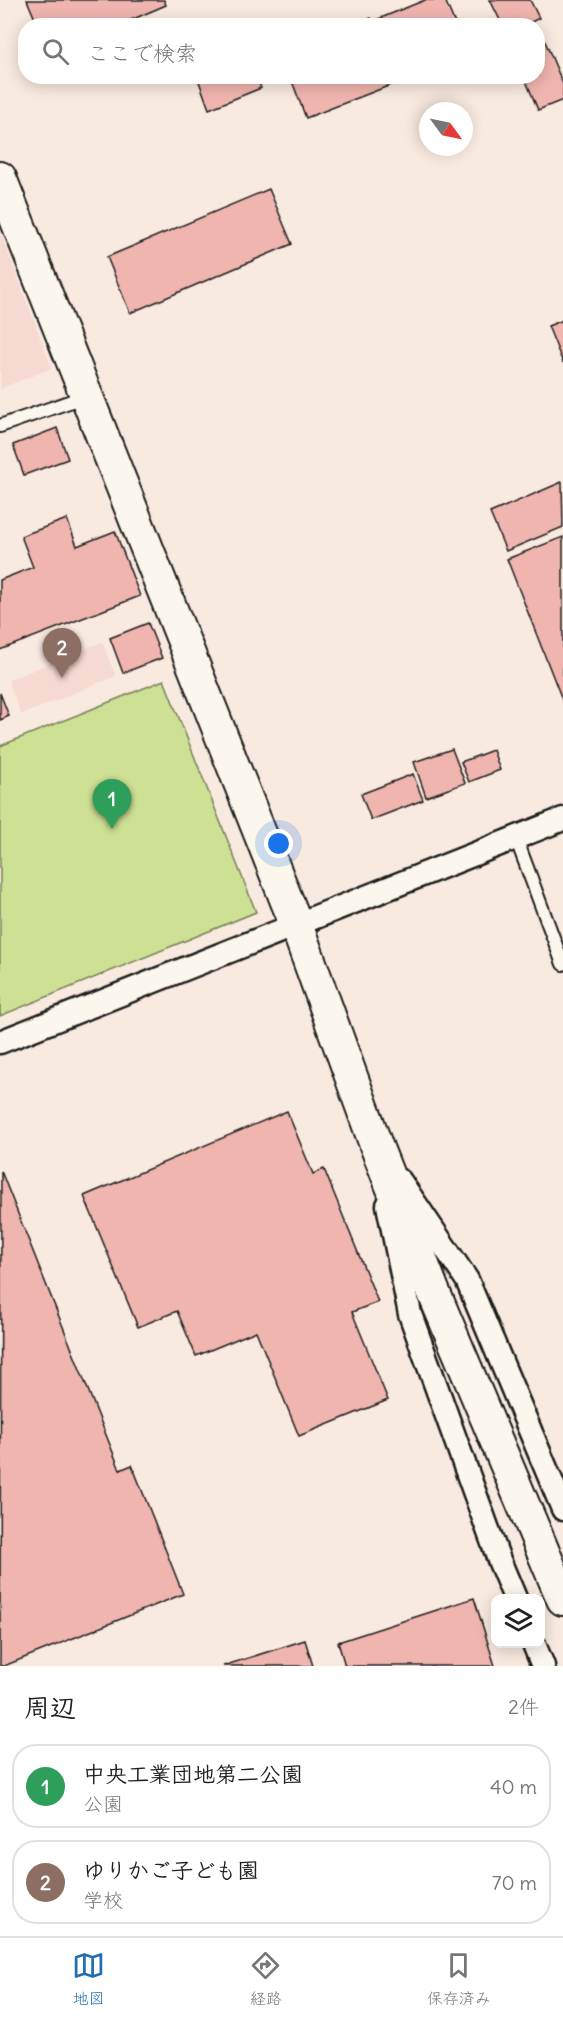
<!DOCTYPE html>
<html lang="ja">
<head>
<meta charset="utf-8">
<style>
	body { margin:0; font-family:Delius,"Klee One",sans-serif; background:#f2f2f2; color:#222 }
	.controls { position:absolute; right:18px; bottom:18px; display:grid; overflow:hidden; border-radius:12px; box-shadow:0 3px 15px #0003 }
	.controls button { width:54px; height:54px; display:grid; place-items:center; padding:0; border:0; border-bottom:2px solid #e0e0e0; background:#fff; color:#222; font:30px sans-serif }
	.compass { position:absolute; left:419px; top:102px; width:54px; height:54px; border-radius:50%; background:#fff; box-shadow:0 3px 15px #0003; rotate:123deg }
	.you { position:absolute; left:279px; top:844px; width:21px; height:21px; margin:-15px; border:4px solid #fff; border-radius:50%; background:#1a73e8; box-shadow:0 0 0 9px #1a73e833 }
	.badge { display:grid; place-items:center; width:39px; height:39px; border-radius:50%; background:#1f6fb2; color:#fff; font-size:20px; font-weight:700 }
	.pin { position:absolute; translate:-50% -50px; filter:drop-shadow(0 2px 3px #0008) }
	.pin::after { content:''; position:absolute; top:32px; width:21px; height:18px; background:inherit; clip-path:polygon(0 0,100% 0,50% 100%) }
	.list { margin:0; padding:0; list-style:none }
	h2 { display:flex; justify-content:space-between; align-items:center; height:78px; margin:0; padding:0 24px; font-size:26px }
	h2 small { font-size:20px; font-weight:400; color:#767676 }
	.list li { display:grid; grid-template-columns:39px 1fr auto; gap:18px; align-items:center; box-sizing:border-box; height:84px; margin:0 12px 12px; padding:0 12px; border:2px solid #e0e0e0; border-radius:24px }
	.list b { display:block; font-size:22px; white-space:nowrap }
	.list p { margin:0; font-size:20px; white-space:nowrap; color:#767676 }
	.list em { font-size:20px; font-style:normal; color:#767676 }
	.icon { flex:none; width:33px; height:33px; fill:none; stroke:currentColor; stroke-width:2; stroke-linecap:round; stroke-linejoin:round }
	.map { position:relative; flex:none; width:563px; height:1666px; overflow:hidden }
	.search { position:absolute; background:#fff; box-shadow:0 3px 15px #0003; left:18px; right:18px; top:18px; height:66px; display:flex; align-items:center; gap:15px; box-sizing:border-box; padding:0 21px; border-radius:24px; color:#767676; font-size:22px }
	.sheet { height:270px; background:#fff }
	nav { display:flex; justify-content:space-around; align-items:center; box-sizing:border-box; height:84px; border-top:2px solid #e0e0e0; background:#fff; font-size:16px; color:#767676 }
	nav a { display:grid; justify-items:center; gap:3px }
	nav .on { color:#1f6fb2 }
	.map>svg:first-child { display:block }
	.built { fill:#f6dad1 }
	.green { fill:#cee094; stroke:#757e58; stroke-width:1.5 }
	.building { fill:#f0b5ae; stroke:#1c1c1c; stroke-width:1.5 }
	.lines { fill:none; stroke-linecap:round; stroke-linejoin:round }
	.lane-casing { stroke:#1c1c1c; stroke-width:16 }
	.street-casing { stroke:#1c1c1c; stroke-width:27 }
	.secondary-casing { stroke:#1c1c1c; stroke-width:36 }
	.lane { stroke:#fbf7ec; stroke-width:12 }
	.street { stroke:#fbf7ec; stroke-width:22 }
	.secondary { stroke:#fbf7ec; stroke-width:32 }
</style>
</head>
<body>
<div class="map">
<svg width="563" height="1666" viewBox="0 0 563 1666">
	<rect width="100%" height="100%" fill="#f9eae0"/>
	<filter id="ink" filterUnits="userSpaceOnUse"><feTurbulence type="fractalNoise" baseFrequency=".0167" numOctaves="2"/><feDisplacementMap in="SourceGraphic" scale="12" xChannelSelector="R" yChannelSelector="G"/><feConvolveMatrix kernelMatrix="1 2 1 2 8 2 1 2 1" color-interpolation-filters="sRGB"/></filter>
	<g filter="url(#ink)">
		<path class="built" d="M0,231L52,368L0,389Z
			M102,642L116,676L21,715L8,680Z"/>
		<path class="green" d="M164,680L256,912L0,1016V746Z"/>
		<path class="building" d="M27,0H164L166,5L117,26H38Z
			M425,0H445L456,26H378L376,20Z
			M490,0H530L539,18L524,26H503Z
			M371,18L374,26H353Z
			M542,34L563,84V100L538,110L524,76H538V36Z
			M197,76H256L261,88L209,109Z
			M290,76H393L396,83L306,118Z
			M269,189L292,244L130,313L107,257Z
			M563,320V363L548,326Z
			M57,428L68,459L24,475L13,445Z
			M562,482L563,527L506,551L490,513Z
			M67,519L77,546L115,531L140,596L0,650V580L33,567L21,536Z
			M563,537V702L507,559Z
			M148,623L162,658L123,673L110,638Z
			M0,693L9,716L0,720Z
			M452,749L465,783L426,797L414,762Z
			M493,750L500,770L469,782L461,762Z
			M413,774L423,800L371,820L361,794Z
			M287,1111L313,1174L324,1169L378,1302L352,1312L388,1400L299,1436L256,1331L196,1356L177,1311L138,1327L84,1196Z
			M1,1171L120,1470L132,1465L183,1594L4,1666H0Z
			M474,1598L495,1666H345L338,1642Z
			M305,1640L313,1666H223Z"/>
		<g class="lines">
			<defs>
				<path id="lane" d="M0,426L86,396
					M516,838L563,964"/>
				<path id="street" d="M0,1042L563,819
					M400,1181L467,1280L563,1509
					M388,1205L410,1314L499,1560L515,1598
					M534,1644L543,1666"/>
				<path id="secondary" d="M0,178L296,924L377,1148L434,1293L563,1599"/>
			</defs>
			<use href="#lane" class="lane-casing"/>
			<use href="#street" class="street-casing"/>
			<use href="#secondary" class="secondary-casing"/>
			<use href="#lane" class="lane"/>
			<use href="#street" class="street"/>
			<use href="#secondary" class="secondary"/>
		</g>
	</g>
</svg>
<div class="controls">
<button><svg class="icon" aria-label="layers" viewBox="0 0 24 24"><path d="M12 4l9 5-9 5-9-5zM3 14l9 5 9-5"/></svg></button>
</div>
<svg class="compass" viewBox="-18 -18 36 36"><path d="M0-13l5 13h-10z" fill="#e53935"/><path d="M0 13l5-13h-10z" fill="#767676"/></svg>
<div class="you"></div>
<div class="pin badge" style="left:112px;top:829px;background:#2e9e5b">1</div>
<div class="pin badge" style="left:62px;top:678px;background:#8d6e63">2</div>
<div class="search"><svg class="icon" aria-label="search" viewBox="0 0 24 24"><circle cx="10" cy="10" r="6"/><path d="M15 15l6 6"/></svg>ここで検索</div>
</div>
<section class="sheet">
<h2>周辺<small>2件</small></h2>
<ul class="list">
<li><span class="badge" style="background:#2e9e5b">1</span><div><b>中央工業団地第二公園</b><p>公園</p></div><em>40 m</em></li>
<li><span class="badge" style="background:#8d6e63">2</span><div><b>ゆりかご子ども園</b><p>学校</p></div><em>70 m</em></li>
</ul>
</section>
<nav>
<a class="on"><svg class="icon" aria-label="map" viewBox="0 0 24 24"><path d="M3 6l6-2 6 2 6-2v14l-6 2-6-2-6 2zM9 4v14M15 6v14"/></svg>地図</a>
<a><svg class="icon" aria-label="directions" viewBox="0 0 24 24"><path d="M12 3l9 9-9 9-9-9zM9 14v-3h6M13 9l2 2-2 2"/></svg>経路</a>
<a><svg class="icon" aria-label="saved" viewBox="0 0 24 24"><path d="M7 4h10v16l-5-4-5 4z"/></svg>保存済み</a>
</nav>
</body>
</html>
